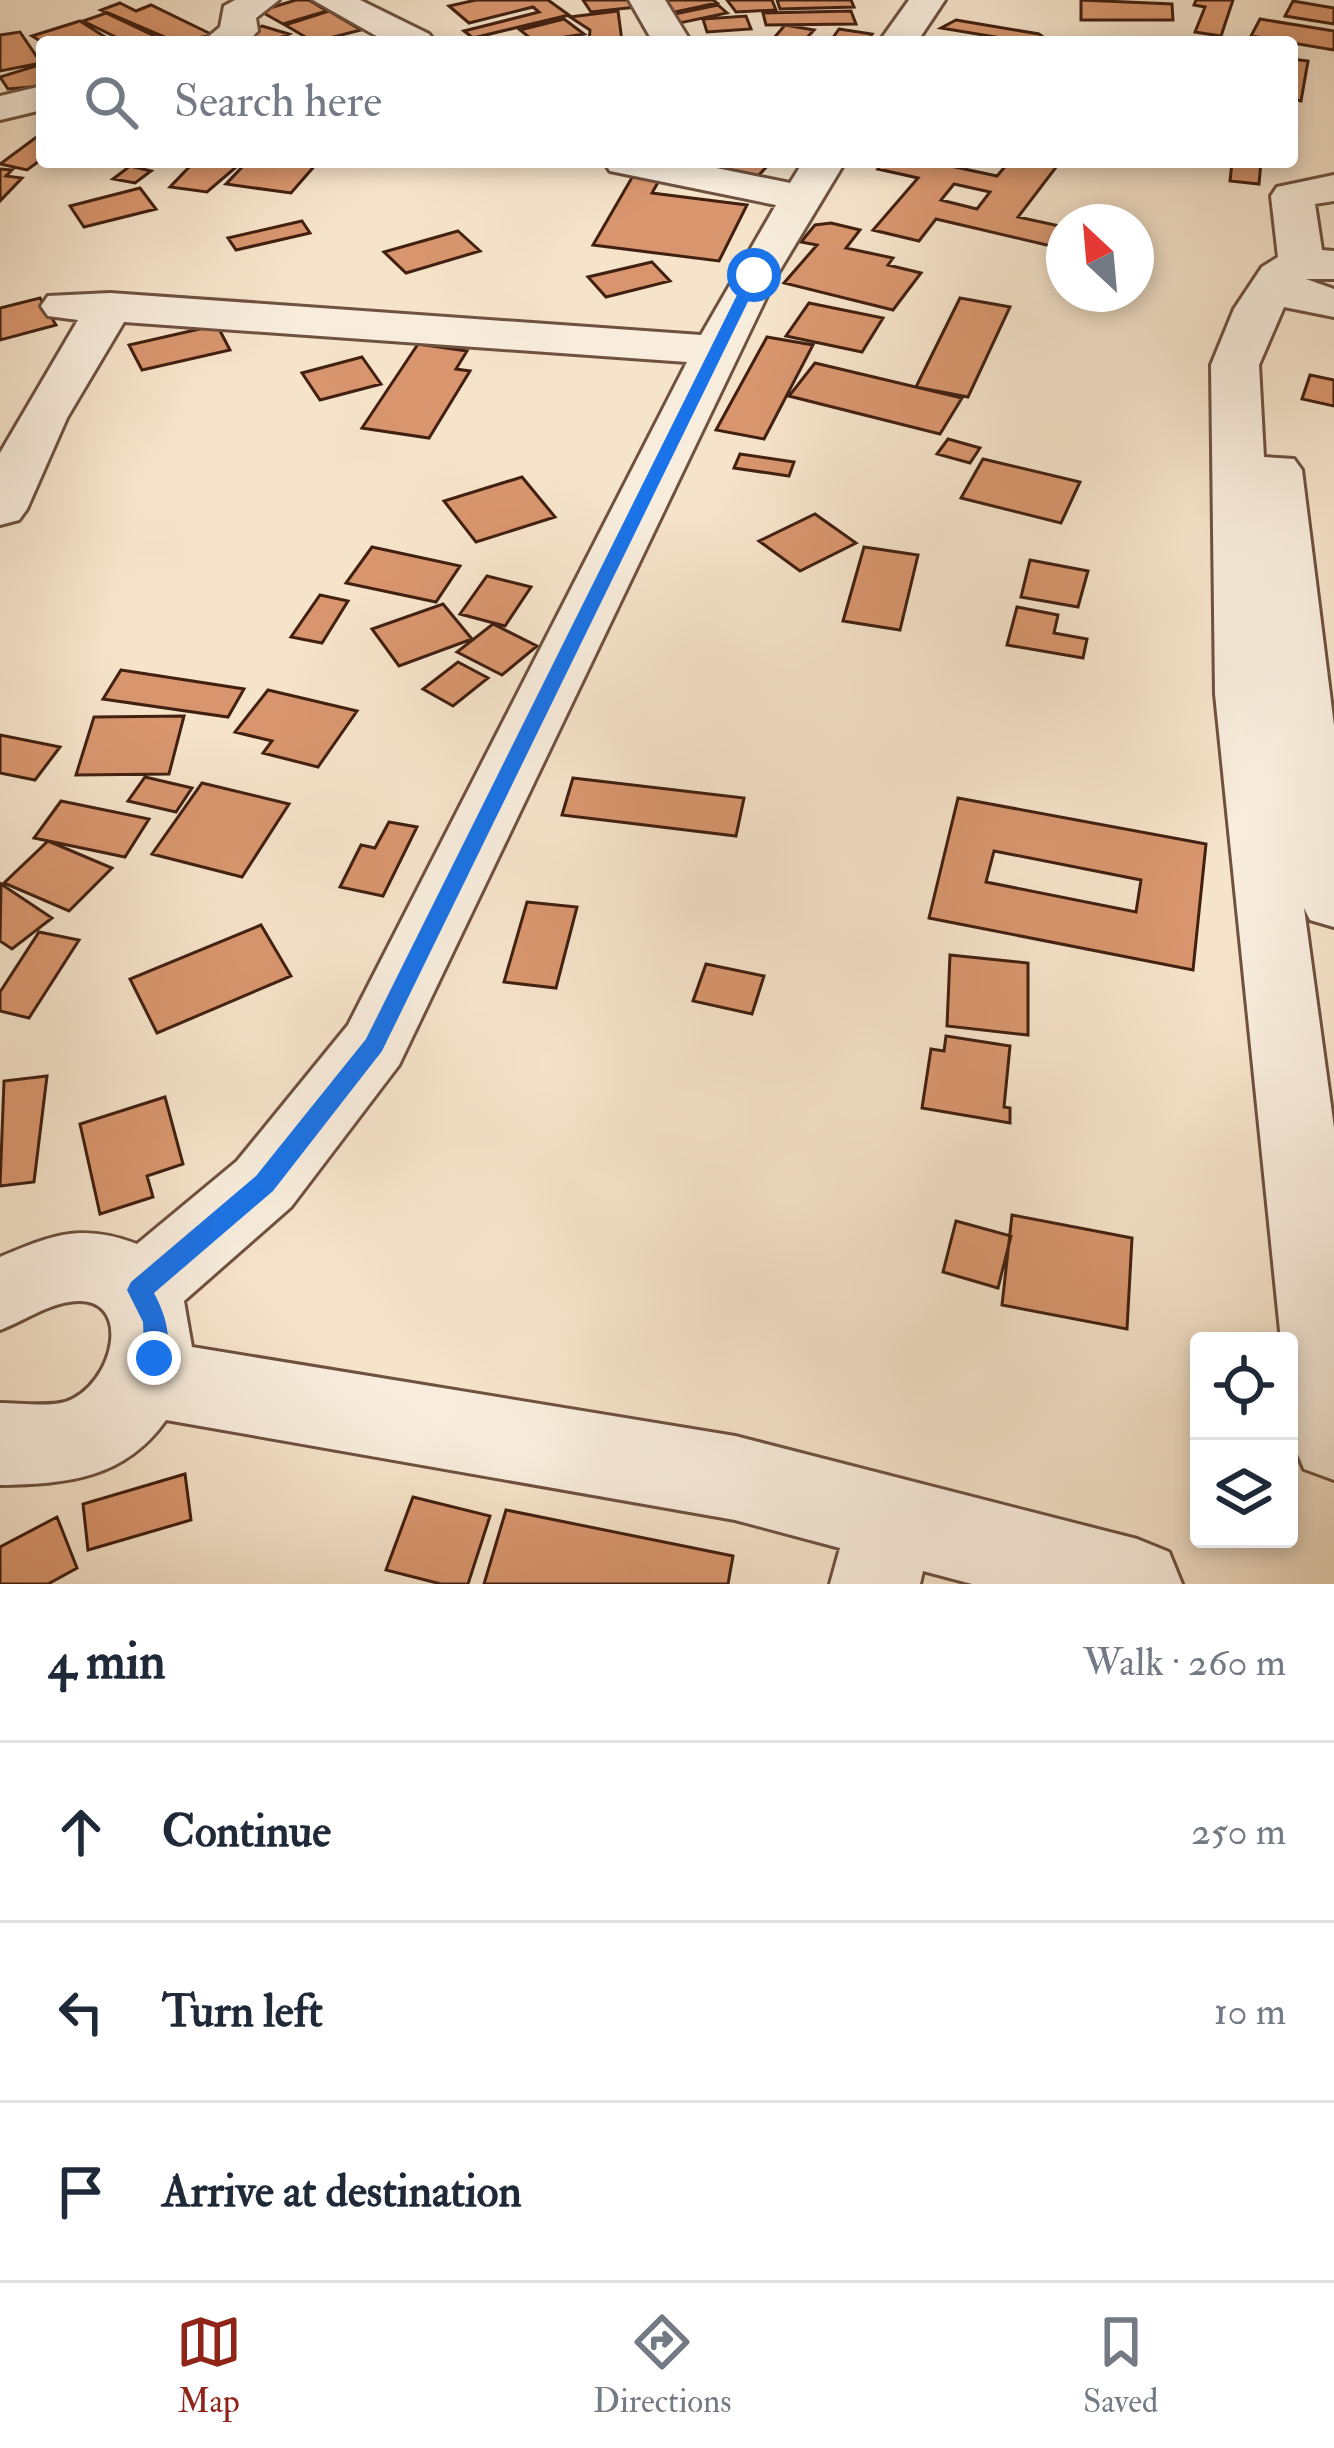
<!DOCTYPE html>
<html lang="en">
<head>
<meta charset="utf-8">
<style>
	body { margin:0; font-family:"IM FELL Double Pica",serif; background:#f2f2f3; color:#1f2937 }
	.controls { position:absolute; right:36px; bottom:36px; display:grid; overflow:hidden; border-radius:12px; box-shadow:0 6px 18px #0003 }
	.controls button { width:108px; height:108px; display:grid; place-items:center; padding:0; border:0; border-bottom:3px solid #e0e1e3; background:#fff; color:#1f2937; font:60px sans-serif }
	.compass { position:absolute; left:1046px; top:204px; width:108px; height:108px; border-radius:50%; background:#fff; box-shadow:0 6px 18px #0003; rotate:334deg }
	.stop { position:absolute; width:36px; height:36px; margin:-27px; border:9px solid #1a73e8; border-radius:50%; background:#fff }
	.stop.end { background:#1a73e8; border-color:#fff; box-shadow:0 3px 12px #0008 }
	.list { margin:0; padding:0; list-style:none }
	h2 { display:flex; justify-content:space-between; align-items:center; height:156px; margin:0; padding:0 48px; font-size:51px }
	h2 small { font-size:39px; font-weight:400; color:#747a83 }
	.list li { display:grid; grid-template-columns:78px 1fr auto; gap:36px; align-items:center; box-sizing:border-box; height:180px; padding:0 48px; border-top:3px solid #e0e1e3 }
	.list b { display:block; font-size:45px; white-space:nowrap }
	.list em { font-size:39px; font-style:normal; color:#747a83 }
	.icon { flex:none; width:66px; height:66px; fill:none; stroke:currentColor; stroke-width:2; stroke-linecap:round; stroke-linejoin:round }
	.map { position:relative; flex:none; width:1334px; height:1584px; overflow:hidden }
	.search { position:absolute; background:#fff; box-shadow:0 6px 18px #0003; left:36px; right:36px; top:36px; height:132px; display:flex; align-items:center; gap:30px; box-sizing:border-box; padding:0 42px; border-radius:12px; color:#747a83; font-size:45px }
	.sheet { height:696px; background:#fff }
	nav { display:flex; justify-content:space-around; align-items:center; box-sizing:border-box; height:168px; border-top:3px solid #e0e1e3; background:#fff; font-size:33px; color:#747a83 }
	nav a { display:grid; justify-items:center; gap:6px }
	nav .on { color:#8f2418 }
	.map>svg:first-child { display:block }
	.building { fill:#d9966e; stroke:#422011; stroke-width:3; fill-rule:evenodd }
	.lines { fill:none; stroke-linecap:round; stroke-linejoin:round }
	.minor-casing { stroke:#6f513f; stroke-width:6 }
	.minor { fill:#f8eddd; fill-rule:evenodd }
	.route { fill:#1a73e8 }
</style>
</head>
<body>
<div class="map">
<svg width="1334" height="1584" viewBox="0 0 1334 1584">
	<rect width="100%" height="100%" fill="#f5e3ca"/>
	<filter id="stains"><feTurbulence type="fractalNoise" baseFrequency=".00167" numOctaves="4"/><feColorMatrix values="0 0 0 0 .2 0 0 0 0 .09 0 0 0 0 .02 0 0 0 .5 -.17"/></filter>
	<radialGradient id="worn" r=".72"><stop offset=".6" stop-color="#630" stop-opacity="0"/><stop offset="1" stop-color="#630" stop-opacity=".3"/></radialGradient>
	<path class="building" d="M296,0H309L327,11L283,24L260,11Z
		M476,0H548L569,15L473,38L464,31L539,12L533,7L469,23L449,6Z
		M583,0H642L646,6L591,12Z
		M650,0H713L717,3L666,14Z
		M727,0H772L776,10L736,12Z
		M777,0H851L854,7L780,9Z
		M1081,0L1172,4L1173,20H1081Z
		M1196,0H1233L1221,36L1195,32L1205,7L1194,5Z
		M1293,1L1334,8V24L1285,16Z
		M120,3L136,11L151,5L213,35L176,42L101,10Z
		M718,5L727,13L675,24L665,16Z
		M329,11L361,30L314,42L285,25Z
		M618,11L622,41L589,42L590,30L570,17Z
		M851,11L856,24L766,25L763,13Z
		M106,13L167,42H126L83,21Z
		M746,16L751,29L707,32L703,19Z
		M564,19L584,34L535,42L520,30Z
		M1260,19L1334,31V50L1251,36Z
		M956,20L1039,34L1046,39L1025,42L941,28Z
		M80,21L113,42H42L32,36Z
		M785,25L814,30L803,42L773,39Z
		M262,26L289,34L282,37L294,42L239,38Z
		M839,29L872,34L866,42H830Z
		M20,32L41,63L0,71V35Z
		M1292,59L1308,61L1301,101L1292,99Z
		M42,64V86L8,89L0,77Z
		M42,133V159L27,170L0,164Z
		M194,162H242L207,192L170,187Z
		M247,162H318L291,193L226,184Z
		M714,162H771L758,176L710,165Z
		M884,162H932L997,176L1009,162H1060L1018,217L1064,227V249L936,219L919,241L873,230L918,178L878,169ZM954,184L990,192L977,209L941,200Z
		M1232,162H1261L1259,184L1230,181Z
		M130,166L151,171L135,183L113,179Z
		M0,169L12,170L6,176L22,178L0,201Z
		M634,174L661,177L652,193L747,205L719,261L593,245Z
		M140,188L156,209L84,227L70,206Z
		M302,221L310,233L236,250L228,238Z
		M831,223L860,230L846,248L893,258L888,265L921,273L893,310L784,283L817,245L801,242L815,225Z
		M458,231L480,251L406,273L384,252Z
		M652,262L670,281L606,297L588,277Z
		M40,298L56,325L0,340V308Z
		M960,298L1010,307L968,397L916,387Z
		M809,303L883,318L862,352L786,336Z
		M217,325L230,350L142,370L129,345Z
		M767,337L813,345L764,439L716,430Z
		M418,344L467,351L456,369L470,371L429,438L362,428Z
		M362,357L381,384L320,400L302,373Z
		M815,363L962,398L940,434L789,396Z
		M1310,375L1334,380V406L1302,399Z
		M948,439L980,448L970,463L937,454Z
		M740,454L794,462L789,476L734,468Z
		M983,459L1080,482L1061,523L961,498Z
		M522,477L555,517L476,542L444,501Z
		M815,514L856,543L800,571L759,541Z
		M372,547L460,566L436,602L346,583Z
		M864,547L918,555L900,630L843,621Z
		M1030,560L1088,571L1078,607L1021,597Z
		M487,576L531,587L505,626L460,614Z
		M320,595L348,601L322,643L291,637Z
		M443,604L472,639L399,666L372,629Z
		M1017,607L1058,615L1054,633L1087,639L1083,658L1007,645Z
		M493,624L537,646L502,675L457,652Z
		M458,662L488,678L453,706L423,689Z
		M121,670L244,689L228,717L103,699Z
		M268,690L357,711L318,767L263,753L272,741L235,732Z
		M184,716L169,774L76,775L94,717Z
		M0,735L60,747L35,780L0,773Z
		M145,777L192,788L176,812L128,801Z
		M573,778L744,798L736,836L562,815Z
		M202,783L289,804L242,877L152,854Z
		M958,798L1206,844L1193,970L929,918ZM994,851L1141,880L1136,912L986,882Z
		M61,801L149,819L125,857L34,838Z
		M389,822L417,827L383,896L340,887L361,845L375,848Z
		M48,841L112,868L69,911L4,883Z
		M1,884L52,918L12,949L0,941Z
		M527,902L577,907L556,988L504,982Z
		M261,925L291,976L157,1033L130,979Z
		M39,932L79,940L29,1018L0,1011V992Z
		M950,955L1028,963V1035L947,1026Z
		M706,964L764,976L752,1014L693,1001Z
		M946,1036L1010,1046L1004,1107L1010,1108V1123L922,1108L931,1049L944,1051Z
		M47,1076L34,1182L0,1186L4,1081Z
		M165,1097L183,1164L147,1176L153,1197L100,1214L80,1124Z
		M1012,1215L1132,1238L1127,1329L1002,1305Z
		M956,1221L1011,1236L998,1288L943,1272Z
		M185,1474L191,1520L88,1550L83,1504Z
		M413,1497L490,1516L468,1584H441L386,1570Z
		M506,1510L733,1556L728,1584H484Z
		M57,1517L77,1568L48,1584H0V1547Z"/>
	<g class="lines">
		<defs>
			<path id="minor" d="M235,0H279L256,18L258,31L247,42H202L220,27L224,6Z
				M313,0H360L429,34L435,42H387Z
				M629,0H665L691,42H653Z
				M909,0H945L917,42H879Z
				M42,86V110L0,120V96Z
				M604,162H687L790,183L803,162H845L777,275L399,1065L291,1207L184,1301L192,1347L735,1436L1137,1539L1169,1552L1182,1584H972L923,1571L920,1584H830L840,1548L735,1520L166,1420C124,1479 67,1484 0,1485V1403C20,1403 47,1407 65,1402C115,1386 136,1291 69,1302C47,1305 21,1322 0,1330V1257C52,1235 81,1223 137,1244L237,1161L348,1025L687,362L124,322L67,418L27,509L19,520L0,525V453L78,320L48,316L41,306L48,296L110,293L701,335L776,205L610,171Z
				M1334,175V201L1315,204L1322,250L1334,251V279H1306L1334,289V317L1284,307L1259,365L1264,457L1294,459L1302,470L1334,726V927L1310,920L1304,908L1334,1128V1480L1304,1469L1292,1440L1289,1341H1281L1215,694L1211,365L1234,309L1262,267L1278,257L1271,196L1277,187Z"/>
		</defs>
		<use href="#minor" class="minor-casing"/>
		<use href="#minor" class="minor"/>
	</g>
	<path class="route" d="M754,271L761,275L382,1051L273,1191L154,1293C167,1318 173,1340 163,1367H145L143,1322L127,1290L131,1282L256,1176L366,1039L747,275Z"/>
	<rect width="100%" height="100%" filter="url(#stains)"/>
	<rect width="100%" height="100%" fill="url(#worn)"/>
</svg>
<div class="controls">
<button><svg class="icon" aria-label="locate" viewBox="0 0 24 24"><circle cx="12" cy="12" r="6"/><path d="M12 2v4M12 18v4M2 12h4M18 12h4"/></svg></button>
<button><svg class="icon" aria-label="layers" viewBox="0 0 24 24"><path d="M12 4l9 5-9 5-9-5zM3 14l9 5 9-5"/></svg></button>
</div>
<svg class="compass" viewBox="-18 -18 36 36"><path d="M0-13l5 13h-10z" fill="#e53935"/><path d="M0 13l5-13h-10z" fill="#747a83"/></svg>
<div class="stop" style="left:754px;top:275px"></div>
<div class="stop end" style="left:154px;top:1358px"></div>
<div class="search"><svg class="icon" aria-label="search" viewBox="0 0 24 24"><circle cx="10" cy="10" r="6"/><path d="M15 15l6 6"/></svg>Search here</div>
</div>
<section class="sheet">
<h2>4 min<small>Walk · 260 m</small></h2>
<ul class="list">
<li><svg class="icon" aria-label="ahead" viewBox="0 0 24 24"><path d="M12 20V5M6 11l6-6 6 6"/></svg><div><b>Continue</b></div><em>250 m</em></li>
<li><svg class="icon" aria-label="left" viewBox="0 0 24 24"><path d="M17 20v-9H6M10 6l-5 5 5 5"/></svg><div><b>Turn left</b></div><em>10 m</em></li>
<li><svg class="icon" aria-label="arrive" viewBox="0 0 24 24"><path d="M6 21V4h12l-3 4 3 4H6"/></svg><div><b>Arrive at destination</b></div></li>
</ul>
</section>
<nav>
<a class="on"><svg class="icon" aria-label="map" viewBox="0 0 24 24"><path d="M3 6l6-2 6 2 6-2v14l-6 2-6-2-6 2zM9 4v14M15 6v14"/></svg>Map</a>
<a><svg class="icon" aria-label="directions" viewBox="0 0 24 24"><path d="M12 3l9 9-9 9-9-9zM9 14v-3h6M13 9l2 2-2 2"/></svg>Directions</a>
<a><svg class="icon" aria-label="saved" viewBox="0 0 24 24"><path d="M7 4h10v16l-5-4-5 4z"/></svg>Saved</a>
</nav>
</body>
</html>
